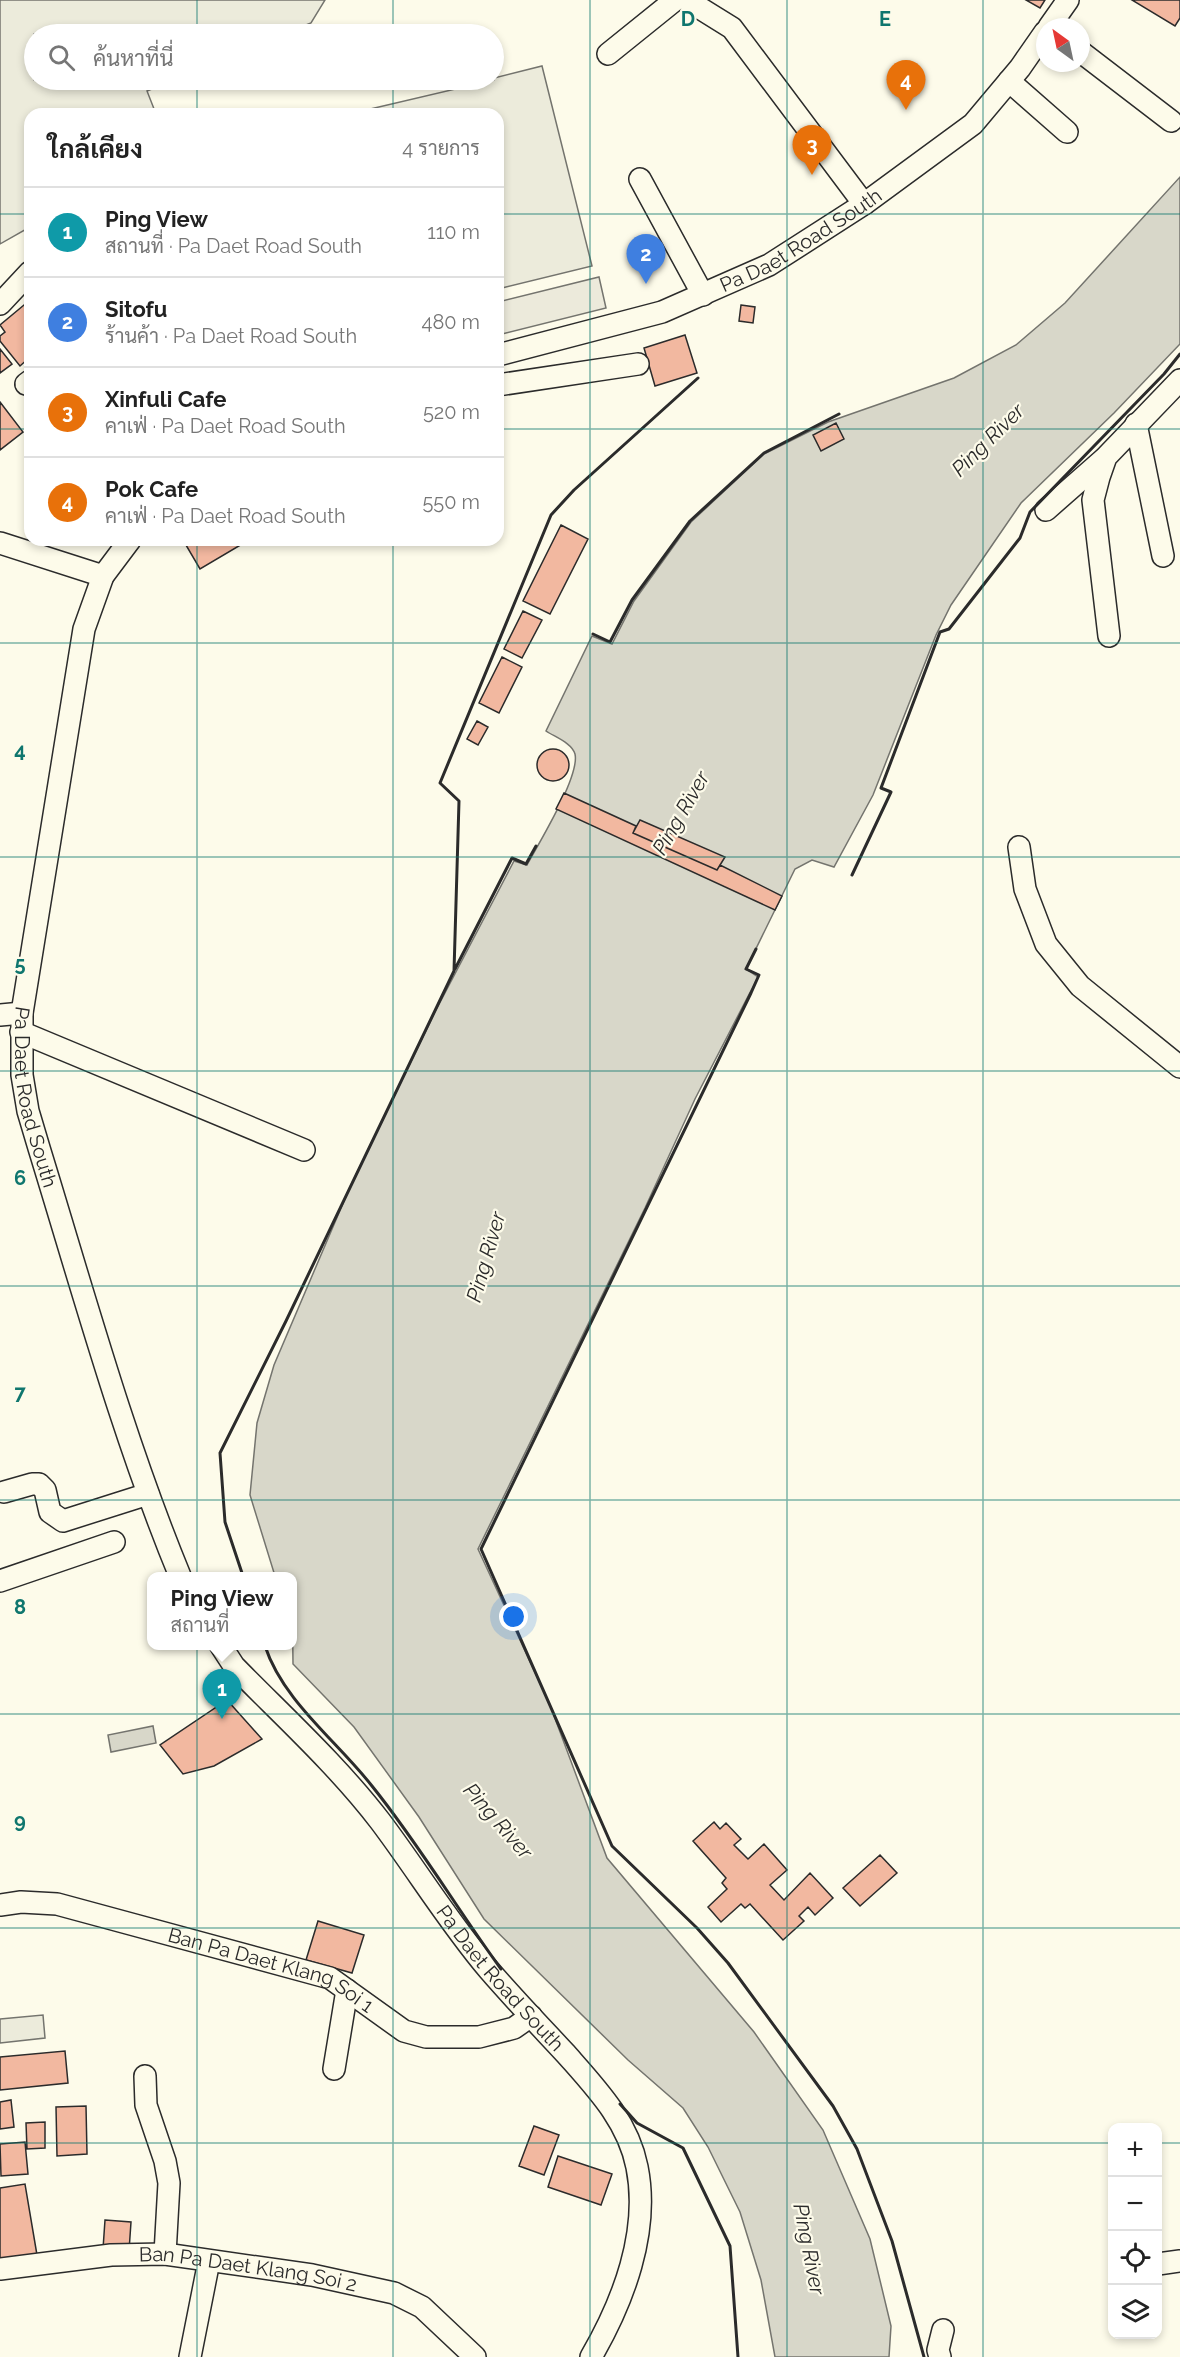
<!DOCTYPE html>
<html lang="th">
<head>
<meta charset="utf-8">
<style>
	body { margin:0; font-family:Raleway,Sarabun,sans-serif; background:#f6f6f6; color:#222 }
	.controls { position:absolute; right:18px; bottom:18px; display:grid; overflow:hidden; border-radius:12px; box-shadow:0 3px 9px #0003 }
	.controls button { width:54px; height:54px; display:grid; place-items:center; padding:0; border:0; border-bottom:2px solid #e0e0e0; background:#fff; color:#222; font:30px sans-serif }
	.compass { position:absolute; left:1036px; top:18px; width:54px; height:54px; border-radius:50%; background:#fff; box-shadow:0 3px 9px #0003; rotate:327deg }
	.you { position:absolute; left:514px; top:1617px; width:21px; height:21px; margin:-15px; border:4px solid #fff; border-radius:50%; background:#1a73e8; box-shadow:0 0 0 9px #1a73e833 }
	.badge { display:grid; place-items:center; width:39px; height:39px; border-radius:50%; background:#c62828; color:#fff; font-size:20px; font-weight:700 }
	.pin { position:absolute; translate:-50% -50px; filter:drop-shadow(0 2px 3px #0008) }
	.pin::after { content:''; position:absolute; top:32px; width:21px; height:18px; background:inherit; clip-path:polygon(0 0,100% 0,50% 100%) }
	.popup { position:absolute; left:147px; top:1572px; width:150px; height:78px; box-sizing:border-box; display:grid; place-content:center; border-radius:12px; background:#fff; filter:drop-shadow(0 2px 4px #0005); font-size:20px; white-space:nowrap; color:#767676 }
	.popup b { font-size:22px; color:#222 }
	.popup::after { content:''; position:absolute; left:50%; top:100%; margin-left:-12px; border:12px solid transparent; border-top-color:#fff }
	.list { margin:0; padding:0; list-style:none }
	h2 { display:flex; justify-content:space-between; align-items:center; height:78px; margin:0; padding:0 24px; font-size:26px }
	h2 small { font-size:20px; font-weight:400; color:#767676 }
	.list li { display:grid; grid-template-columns:39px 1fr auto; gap:18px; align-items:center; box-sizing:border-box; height:90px; padding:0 24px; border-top:2px solid #e0e0e0 }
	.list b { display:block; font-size:22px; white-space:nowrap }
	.list p { margin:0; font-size:20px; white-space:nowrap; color:#767676 }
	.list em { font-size:20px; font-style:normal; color:#767676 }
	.icon { flex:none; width:33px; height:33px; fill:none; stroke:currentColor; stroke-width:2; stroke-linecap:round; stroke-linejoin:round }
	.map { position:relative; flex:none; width:1180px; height:2357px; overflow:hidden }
	.search { position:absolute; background:#fff; box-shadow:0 3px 9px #0003; left:24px; top:24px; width:480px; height:66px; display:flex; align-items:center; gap:15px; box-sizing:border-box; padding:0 21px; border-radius:33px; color:#767676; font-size:22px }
	.panel { position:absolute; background:#fff; box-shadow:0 3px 9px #0003; left:24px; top:108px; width:480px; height:438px; border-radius:18px }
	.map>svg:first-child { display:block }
	.green { fill:#ecebdb; stroke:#74746e; stroke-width:1.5 }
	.parking { fill:#eceadb; stroke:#74746e; stroke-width:1.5 }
	.water { fill:#d8d7c9; stroke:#74746e; stroke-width:1.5 }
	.building { fill:#f2b8a0; stroke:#2b2b2b; stroke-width:1.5 }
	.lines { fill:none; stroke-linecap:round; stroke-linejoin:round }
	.minor-casing { stroke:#2b2b2b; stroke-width:24 }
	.minor { stroke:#fdfbea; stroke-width:21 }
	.wall { stroke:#2b2b2b; stroke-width:3 }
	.grid { fill:none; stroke:#0f766e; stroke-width:1.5; stroke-opacity:0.55 }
	.labels { text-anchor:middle; stroke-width:4.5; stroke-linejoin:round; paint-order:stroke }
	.street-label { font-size:20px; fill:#2b2b2b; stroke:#fdfbea }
	.water-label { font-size:21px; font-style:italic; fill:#2b2b2b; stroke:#fdfbea }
	.grid-label { font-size:20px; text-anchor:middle; font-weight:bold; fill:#0f766e; stroke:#fdfbea; stroke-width:4.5; stroke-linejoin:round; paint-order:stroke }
</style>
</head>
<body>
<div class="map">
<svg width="1180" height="2357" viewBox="0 0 1180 2357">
	<rect width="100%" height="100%" fill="#fdfbea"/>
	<path class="green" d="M0,0H325L311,23L283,34H34V80H174L147,91L156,114H30V227L0,244Z
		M542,66L592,266L498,289V114H349L494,80V78Z
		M43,2015L45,2038L0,2043V2019Z"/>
	<path class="parking" d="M599,277L606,308L498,335V302Z"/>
	<path class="water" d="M1180,177V344L1114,413L1021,503L951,605L936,635L873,795L834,867L812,860L795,869L746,969L758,977L695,1099L645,1208L478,1549L550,1705L607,1858L754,2032L823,2130L870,2239L891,2326L889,2357H775L761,2280L740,2212L708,2147L683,2108L628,2060L484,1919L419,1817L354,1727L293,1664L292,1576H275L250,1495L257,1423L274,1365L350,1187L435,1012L514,861L527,865C539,843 580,776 575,754C572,743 555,737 546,731L592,636L612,644L634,601L691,522L764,454L828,422L954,378L1016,345L1065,303Z
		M153,1726L156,1743L111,1752L108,1735Z"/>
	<path class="building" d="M1026,0H1045L1040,8Z
		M1132,0H1180V18L1175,26Z
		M30,300V357L20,366L0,341V336L5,332L0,325Z
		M741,305L755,307L753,323L739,321Z
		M685,335L697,373L655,386L644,348Z
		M0,349L12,364L0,373Z
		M0,402L23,432L0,450Z
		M836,423L844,439L821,451L813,435Z
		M561,525L588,539L550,614L523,601Z
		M183,540H249L200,569Z
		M523,611L542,620L522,658L504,649Z
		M502,657L522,667L499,713L479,703Z
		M477,721L488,727L478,745L467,739Z
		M537 765a16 16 0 1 1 32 0a16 16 0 1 1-32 0Z
		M564,793L636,826L633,833L717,870L720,865L782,896L775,910L556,809Z
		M640,820L725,857L717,870L633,833Z
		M227,1700L262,1739L214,1766L183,1774L160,1745Z
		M714,1822L720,1829L726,1823L741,1839L734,1845L748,1859L764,1844L787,1870L770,1885L784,1900L810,1873L833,1898L815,1915L808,1907L799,1916L804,1921L783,1940L750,1904L745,1908L741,1904L721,1922L708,1907L727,1889L722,1883L726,1878L693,1841Z
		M880,1855L897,1873L860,1906L843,1888Z
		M318,1921L364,1935L352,1973L306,1960Z
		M65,2051L68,2083L0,2090V2057Z
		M11,2100L14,2127L0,2129V2102Z
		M86,2106L87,2154L57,2156L56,2107Z
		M45,2122V2148L27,2149L26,2123Z
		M534,2126L559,2135L544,2175L519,2166Z
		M25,2142L28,2174L1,2176L0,2144Z
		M558,2156L612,2174L601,2205L548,2187Z
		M25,2184L37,2255L0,2261V2188Z
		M105,2220L131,2222L129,2251L103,2249Z"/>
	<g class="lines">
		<defs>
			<g id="minor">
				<path d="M687,0L732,28L864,204"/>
				<path d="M1049,27L1068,0"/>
				<path d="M1081,52L1171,121"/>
				<path d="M608,54L675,0"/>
				<path d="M1009,81L1067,132"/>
				<path d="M640,179L703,295"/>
				<path d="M0,304L30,272"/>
				<path id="s1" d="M498,355L662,312L769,265L864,204L973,124L1020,68L1045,32"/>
				<path d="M26,384L30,381"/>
				<path d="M498,385L638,364"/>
				<path d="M1136,424L1163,556"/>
				<path d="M1046,510L1104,459"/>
				<path id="s2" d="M130,540L103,576L84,629L22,1013V1075L28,1111L39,1148C83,1291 123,1438 180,1576"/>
				<path d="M0,543L103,576"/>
				<path d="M1109,636L1093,500L1099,477L1106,457L1180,380"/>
				<path d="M1019,847L1025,889L1046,944L1080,986L1180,1067"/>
				<path d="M0,1015L22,1013"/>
				<path d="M21,1032L304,1150"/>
				<path d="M4,1492L32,1484H39L45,1490L50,1512L63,1521L148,1494"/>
				<path d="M0,1581L114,1542"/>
				<path id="s3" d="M221,1646L234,1666C283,1716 337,1765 380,1821C417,1870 449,1923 489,1970C514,1999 540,2026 566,2054C596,2088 628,2121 637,2167C650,2232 623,2302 591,2357"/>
				<path id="s4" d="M0,1905L21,1902L57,1904L330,1978L404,2031L426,2037H479L514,2028L531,2016"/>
				<path d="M334,2069L347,1990"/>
				<path d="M145,2076L146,2105L165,2161L169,2183L165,2254"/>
				<path d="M1158,2264L1180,2261"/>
				<path id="s5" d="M0,2269L111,2255L165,2254L312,2275L394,2293L422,2307L475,2357"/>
				<path d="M190,2357L209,2261"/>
				<path d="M940,2357L938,2350L943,2330"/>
			</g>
		</defs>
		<use href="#minor" class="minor-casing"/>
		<use href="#minor" class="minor"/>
		<path class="wall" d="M593,634L610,642L632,600L690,521L764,453L839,414
			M852,875L891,792L881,788L940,632L949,629L1020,538L1030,512L1164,374L1180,354
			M756,949L746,969L759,975L751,993L481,1549L612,1846L697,1928L728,1963L833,2106L857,2149L892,2241L924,2357
			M455,969L512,858L526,864L536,846
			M243,1576L225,1522L220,1453L286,1321L454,971L459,801L440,783L551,515L574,490L698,378
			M265,1646C283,1701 337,1741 372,1786C419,1844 457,1909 501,1969
			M620,2104L637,2123L683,2148L730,2246L738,2357"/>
	</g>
	<path class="grid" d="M197,0V34M393,0V34M590,0V2357M787,0V2357M983,0V2357M197,80V114M393,80V114M0,214H30M498,214H1180M0,429H30M498,429H1180M197,540V2357M393,540V2357M0,643H1180M0,857H1180M0,1071H1180M0,1286H1180M0,1500H1180M0,1714H1180M0,1928H1180M0,2143H1112M1158,2143H1180"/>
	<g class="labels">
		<g class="street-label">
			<text dy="7" stroke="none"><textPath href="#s1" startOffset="326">Pa Daet Road South</textPath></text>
			<text dy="7" stroke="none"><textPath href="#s2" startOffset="576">Pa Daet Road South</textPath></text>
			<text dy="7" stroke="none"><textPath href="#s4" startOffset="282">Ban Pa Daet Klang Soi 1</textPath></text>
			<text dy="7" stroke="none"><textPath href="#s3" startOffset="435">Pa Daet Road South</textPath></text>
			<text dy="7" stroke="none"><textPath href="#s5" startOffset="250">Ban Pa Daet Klang Soi 2</textPath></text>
		</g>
		<g class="water-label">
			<text transform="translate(988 440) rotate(-45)" y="7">Ping River</text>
			<text transform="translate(681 813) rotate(-60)" y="7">Ping River</text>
			<text transform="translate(486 1257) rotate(-74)" y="7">Ping River</text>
			<text transform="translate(498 1821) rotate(49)" y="7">Ping River</text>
			<text transform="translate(809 2249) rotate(79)" y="7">Ping River</text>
		</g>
	</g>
	<g class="grid-label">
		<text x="688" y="26">D</text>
		<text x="885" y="26">E</text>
		<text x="20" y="757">4</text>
		<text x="20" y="971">5</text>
		<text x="20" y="1185">6</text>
		<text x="20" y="1400">7</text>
		<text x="20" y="1614">8</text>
		<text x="20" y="1828">9</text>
	</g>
</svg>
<div class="controls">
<button>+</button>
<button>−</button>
<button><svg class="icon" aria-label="locate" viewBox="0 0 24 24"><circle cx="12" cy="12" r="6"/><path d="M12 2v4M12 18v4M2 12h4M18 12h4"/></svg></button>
<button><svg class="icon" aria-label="layers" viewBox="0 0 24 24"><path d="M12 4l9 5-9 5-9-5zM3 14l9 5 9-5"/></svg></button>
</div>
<svg class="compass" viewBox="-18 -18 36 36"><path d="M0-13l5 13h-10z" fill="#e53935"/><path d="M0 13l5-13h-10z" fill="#767676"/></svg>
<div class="you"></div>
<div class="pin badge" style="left:222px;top:1719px;background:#0f9aa8">1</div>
<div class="popup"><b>Ping View</b>สถานที่</div>
<div class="pin badge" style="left:646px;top:284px;background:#3f7fe0">2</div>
<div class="pin badge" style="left:812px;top:175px;background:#e8710a">3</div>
<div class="pin badge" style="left:906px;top:110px;background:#e8710a">4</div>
<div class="search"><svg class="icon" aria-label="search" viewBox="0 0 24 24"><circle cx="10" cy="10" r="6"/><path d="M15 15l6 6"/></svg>ค้นหาที่นี่</div>
<section class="panel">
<h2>ใกล้เคียง<small>4 รายการ</small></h2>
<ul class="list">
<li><span class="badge" style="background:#0f9aa8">1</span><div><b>Ping View</b><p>สถานที่ · Pa Daet Road South</p></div><em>110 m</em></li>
<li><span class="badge" style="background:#3f7fe0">2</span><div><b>Sitofu</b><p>ร้านค้า · Pa Daet Road South</p></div><em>480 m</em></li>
<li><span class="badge" style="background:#e8710a">3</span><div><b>Xinfuli Cafe</b><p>คาเฟ่ · Pa Daet Road South</p></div><em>520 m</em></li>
<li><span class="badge" style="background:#e8710a">4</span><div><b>Pok Cafe</b><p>คาเฟ่ · Pa Daet Road South</p></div><em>550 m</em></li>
</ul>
</section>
</div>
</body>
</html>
